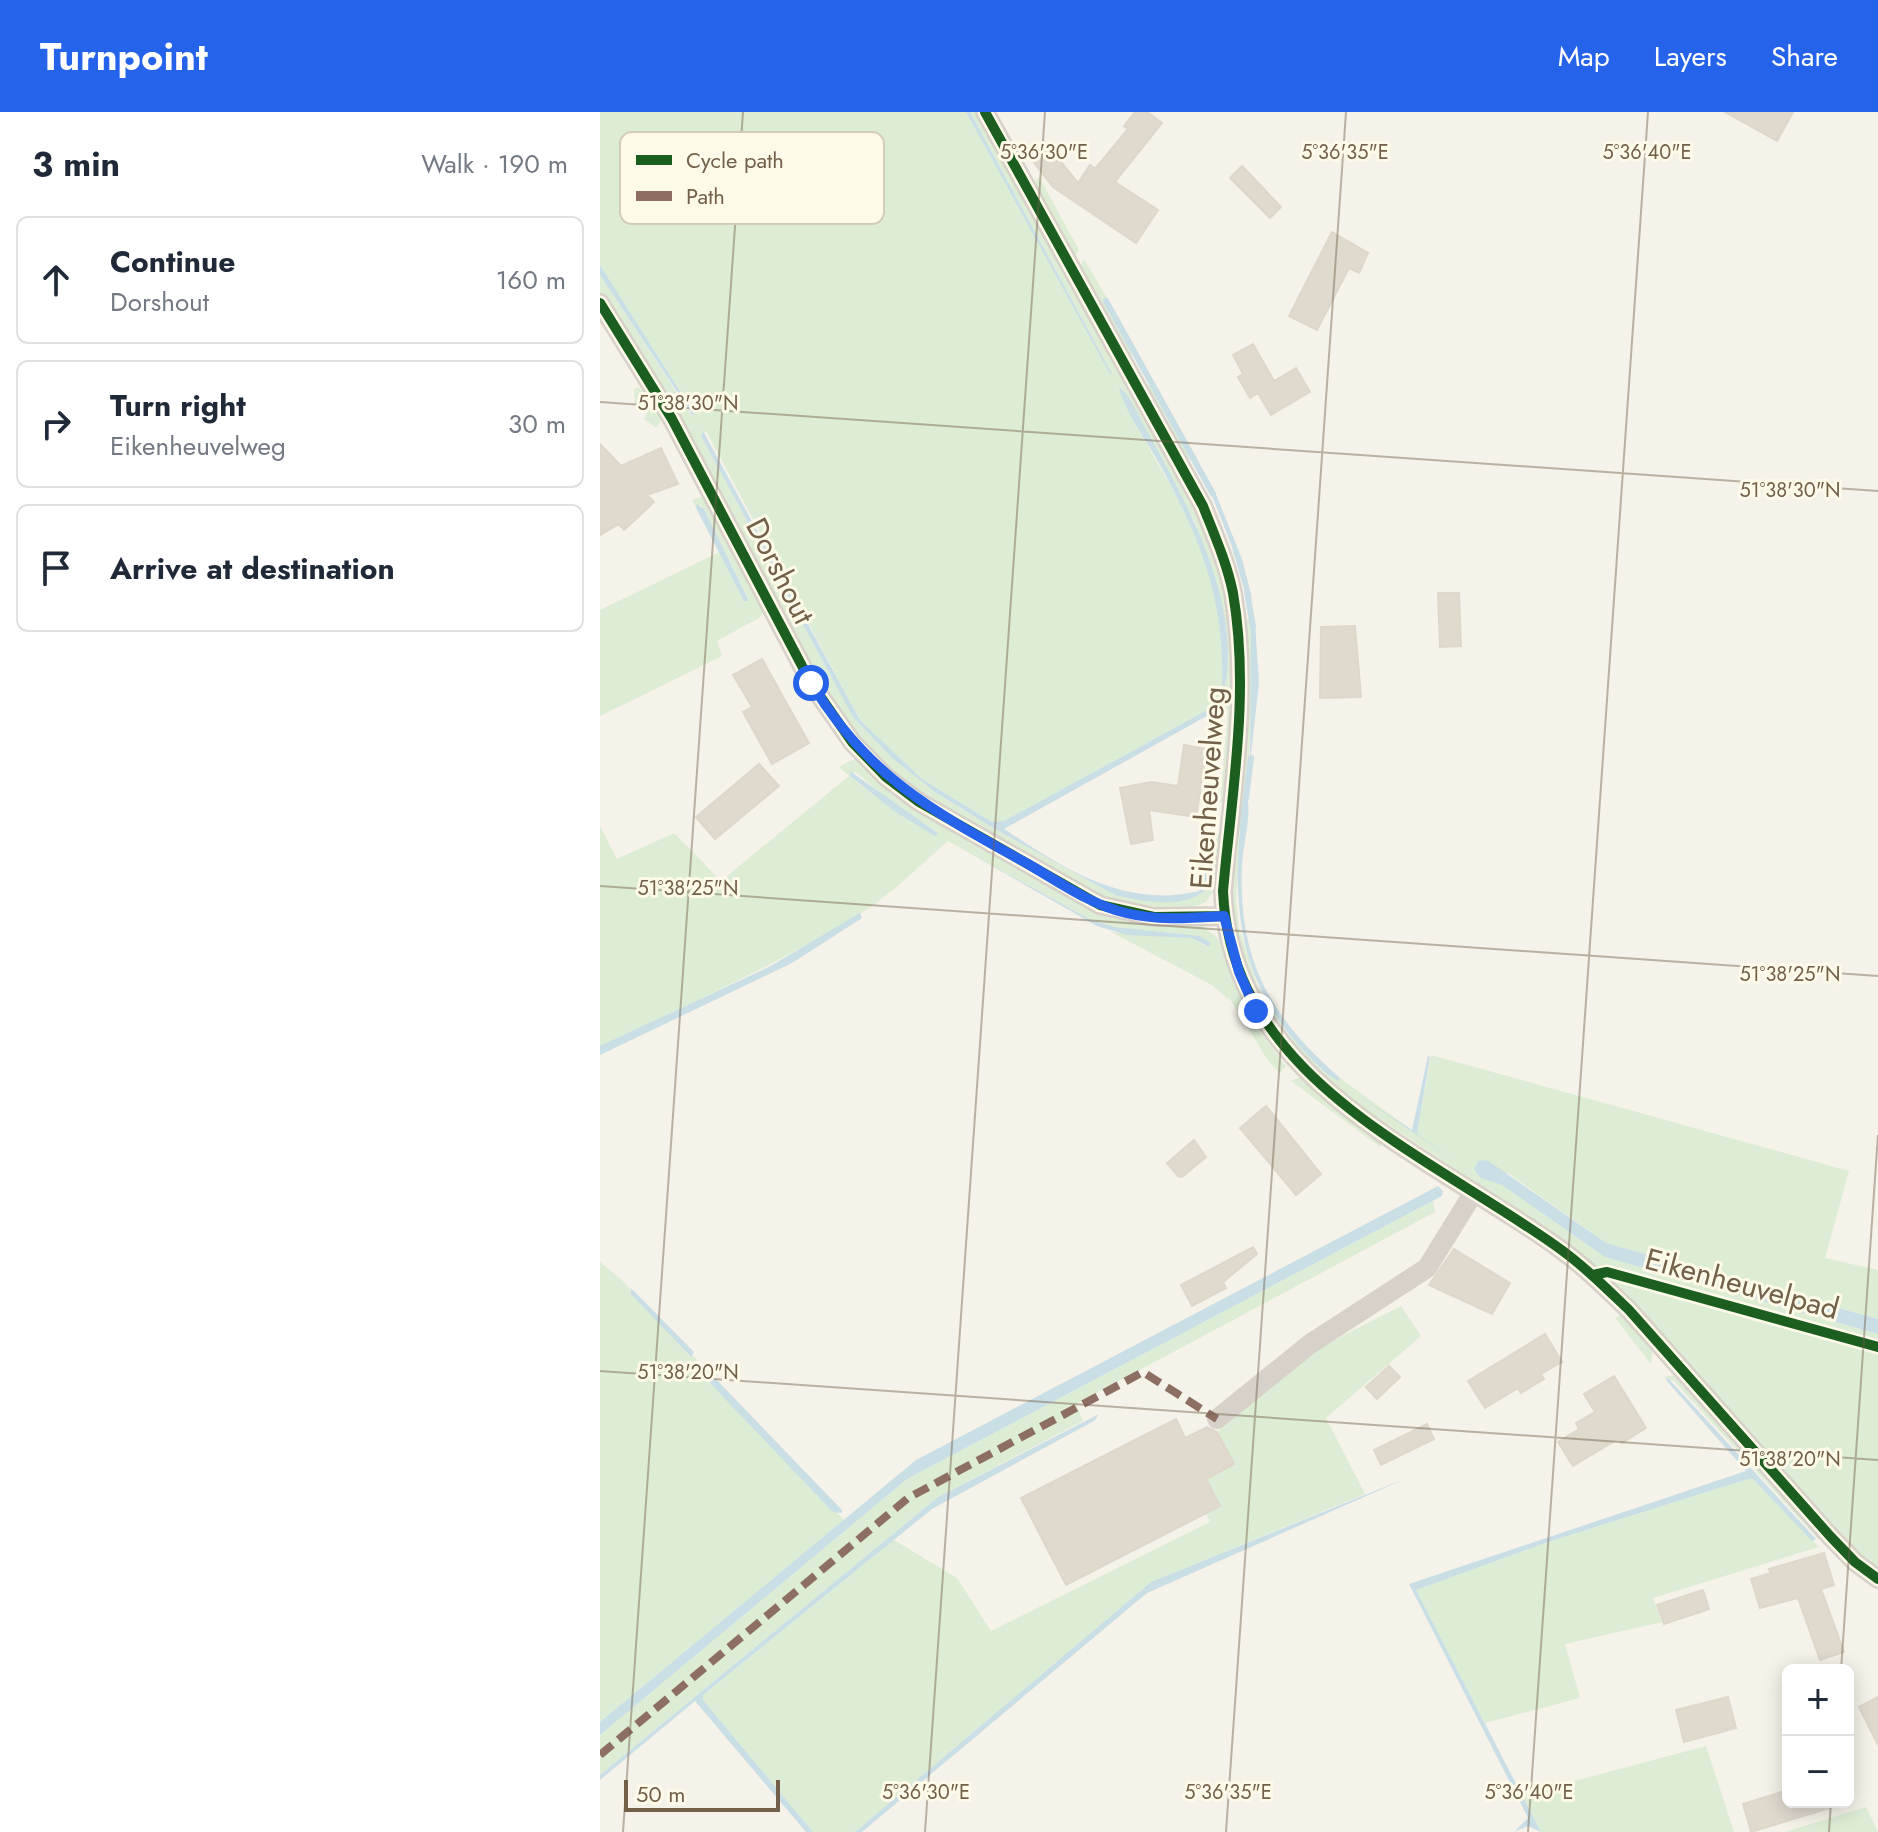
<!DOCTYPE html>
<html lang="en">
<head>
<meta charset="utf-8">
<style>
	body { margin:0; font-family:Jost,sans-serif; background:#f2f2f3; color:#1f2937 }
	.controls { position:absolute; right:24px; bottom:24px; display:grid; overflow:hidden; border-radius:12px; box-shadow:0 4px 20px #0003 }
	.controls button { width:72px; height:72px; display:grid; place-items:center; padding:0; border:0; border-bottom:2px solid #e0e1e3; background:#fff; color:#1f2937; font:40px sans-serif }
	.scale { position:absolute; left:24px; bottom:20px; width:156px; box-sizing:border-box; padding-left:8px; border:4px solid #72604a; border-top:0; font-size:22px; line-height:28px; white-space:nowrap; color:#72604a; -webkit-text-stroke:6px #fefae9; paint-order:stroke }
	.stop { position:absolute; width:24px; height:24px; margin:-18px; border:6px solid #2563eb; border-radius:50%; background:#fff }
	.stop.end { background:#2563eb; border-color:#fff; box-shadow:0 2px 8px #0008 }
	.list { margin:0; padding:0; list-style:none }
	h2 { display:flex; justify-content:space-between; align-items:center; height:104px; margin:0; padding:0 32px; font-size:34px }
	h2 small { font-size:26px; font-weight:400; color:#747a83 }
	.list li { display:grid; grid-template-columns:52px 1fr auto; gap:24px; align-items:center; box-sizing:border-box; height:128px; margin:0 16px 16px; padding:0 16px; border:2px solid #e0e1e3; border-radius:12px }
	.list b { display:block; font-size:30px; white-space:nowrap }
	.list p { margin:0; font-size:26px; white-space:nowrap; color:#747a83 }
	.list em { font-size:26px; font-style:normal; color:#747a83 }
	.icon { flex:none; width:44px; height:44px; fill:none; stroke:currentColor; stroke-width:2; stroke-linecap:round; stroke-linejoin:round }
	.map { position:relative; flex:none; width:1278px; height:1720px; overflow:hidden }
	header { display:flex; align-items:center; gap:48px; box-sizing:border-box; height:112px; padding:0 40px; background:#2563eb; color:#fff }
	header strong { font-size:38px }
	nav { display:flex; gap:44px; margin-inline-start:auto; font-size:28px }
	main { display:flex }
	aside { flex:1; background:#fff }
	.map>svg:first-child { display:block }
	.green { fill:#ddecd4; fill-rule:evenodd }
	.water { fill:#cadee6 }
	.lines { fill:none; stroke-linecap:round; stroke-linejoin:round }
	.stream { stroke:#cadee6; stroke-width:6 }
	.building { fill:#dfd9ce; stroke:#ded7cb; stroke-width:2 }
	.street { stroke:#d7d1ca; stroke-width:20 }
	.quiet { stroke:#8d6e63; stroke-width:8; stroke-dasharray:16 8; stroke-linecap:butt }
	.cycleway-casing { stroke:#fefae9; stroke-width:15 }
	.cycleway { stroke:#1b5e20; stroke-width:10 }
	.route { stroke:#2563eb; stroke-width:10 }
	.ticks { fill:none; stroke:#72604a; stroke-width:2; stroke-opacity:0.45 }
	.labels { text-anchor:middle; stroke-width:6; stroke-linejoin:round; paint-order:stroke }
	.street-label { font-size:30px; fill:#72604a; stroke:#fefae9 }
	.key { fill:#fefae9; stroke:#d4ccb9; stroke-width:2 }
	.key-label { font-size:22px; fill:#72604a }
	.ticks-label { font-size:20px; text-anchor:middle; fill:#72604a; stroke:#fefae9; stroke-width:6; stroke-linejoin:round; paint-order:stroke }
</style>
</head>
<body>
<header>
<strong>Turnpoint</strong>
<nav><a>Map</a><a>Layers</a><a>Share</a></nav>
</header>
<main>
<aside>
<h2>3 min<small>Walk · 190 m</small></h2>
<ul class="list">
<li><svg class="icon" aria-label="ahead" viewBox="0 0 24 24"><path d="M12 20V5M6 11l6-6 6 6"/></svg><div><b>Continue</b><p>Dorshout</p></div><em>160 m</em></li>
<li><svg class="icon" aria-label="right" viewBox="0 0 24 24"><path d="M7 20v-9h11M14 6l5 5-5 5"/></svg><div><b>Turn right</b><p>Eikenheuvelweg</p></div><em>30 m</em></li>
<li><svg class="icon" aria-label="arrive" viewBox="0 0 24 24"><path d="M6 21V4h12l-3 4 3 4H6"/></svg><div><b>Arrive at destination</b></div></li>
</ul>
</aside>
<div class="map">
<svg width="1278" height="1720" viewBox="0 0 1278 1720">
	<rect width="100%" height="100%" fill="#f5f2e9"/>
	<path class="green" d="M0,0H366L512,262L370,0H377L587,382C604,420 621,458 628,499C640,561 628,628 623,691L620,690L628,598L621,596L622,590L404,709L392,710L322,667L260,608L106,319L101,324L253,605L292,646L335,680L393,716L515,783C544,790 572,791 601,782L614,733V717L620,723L616,775L606,790L589,797L531,795L484,777L290,661L236,600L25,219L0,181V163L92,304L94,301L0,153ZM521,275L595,410L623,507L626,573L622,572C624,518 616,460 592,410C580,386 520,293 521,275Z
		M439,65L479,138L474,146L433,73Z
		M484,147L537,238L529,244L479,155Z
		M552,271L557,275L597,346L586,348L545,275Z
		M38,276L50,280L64,304L56,316L44,307L49,296L35,295L34,277Z
		M107,383L166,497L159,506L117,529L122,544L0,604V498L120,440L144,489L149,488L104,397L100,392L96,396L92,388Z
		M654,503L648,682H644L636,786L639,816L657,872L689,923L722,958L740,966L817,1022L831,943L1249,1059L1225,1146L1278,1158V1207L1006,1131L908,1061L881,1065L902,1073L1005,1145L1278,1222V1232L992,1154L913,1095L763,996L685,928L646,859L632,798L644,509Z
		M256,646L534,809L603,814L621,829L650,907L686,954L680,961L669,950L628,884L629,888L612,873L511,820L592,826L605,834L600,824L515,815L491,808L348,729C320,753 293,781 263,800C179,851 90,893 0,934V714L17,747L74,721L121,769L249,664L239,655ZM256,660L299,697L338,720C305,704 277,688 250,664Z
		M701,965L782,1032L780,1035L691,969Z
		M833,1089L835,1100L476,1292L483,1309L338,1385L0,1663V1623L307,1367Z
		M0,1150L21,1167L89,1244L93,1243L109,1263L110,1271L244,1408L0,1610Z
		M1007,1164L1278,1237V1457L1260,1444Z
		M801,1194L821,1224L726,1306L765,1382L551,1470L255,1720H213L103,1588V1583L294,1428L357,1466L391,1519L610,1410L581,1350L715,1238Z
		M1021,1202L1053,1237L1051,1252L1015,1206Z
		M1076,1263L1220,1423L1218,1427L1074,1269L1063,1265Z
		M1148,1367H1153L1219,1435L1053,1486L1062,1510L965,1532L980,1586L885,1611L815,1478L948,1430Z
		M1106,1634L1134,1720H941L922,1683Z
		M1266,1695L1278,1720H1185Z"/>
	<path class="water" d="M366,0H370L512,262H510Z
		M0,153L94,301L93,304L0,163Z
		M519,275C531,284 540,307 548,321C588,393 641,489 625,575L622,573C625,487 600,425 559,351C546,328 525,300 519,275Z
		M103,319L260,608L322,667L392,710L404,709L622,590L623,595L404,717C465,757 524,797 599,779L614,733L612,759L605,778C584,798 540,789 515,783L393,716L335,680L292,646L253,605L101,324Z
		M613,375L642,447L652,486L646,484L631,432L609,376Z
		M97,392L104,397L149,489H144L96,396Z
		M655,510L659,571L650,651L651,511Z
		M250,659L339,722L335,724L294,699L250,664Z
		M646,680C653,700 643,731 642,753C638,848 670,905 740,966L738,969C724,961 713,949 702,937C648,879 633,811 639,734C641,718 639,693 646,680Z
		M359,735L491,808L515,815L600,824L611,831L609,835L592,826L527,823L497,814Z
		M260,801L262,806L192,851L0,943V934L169,855Z
		M828,944L830,945L817,1022L857,1050L758,983L812,1018Z
		M887,1048L1006,1131L1278,1207V1222L1005,1145L902,1073L881,1066L874,1057L878,1049Z
		M838,1074L843,1079L842,1084L307,1367L0,1623V1610L316,1348Z
		M31,1176L94,1240L91,1245L31,1182Z
		M111,1262L242,1398V1401L233,1400L127,1289L110,1271Z
		M1068,1266L1216,1427L1212,1429L1153,1367H1148L948,1430L816,1478L941,1720L928,1714L914,1720L928,1706L809,1472L1146,1359L1066,1268Z
		M499,1302L494,1309L332,1397L103,1583V1588L213,1720H206L95,1589L0,1668V1663L338,1385Z
		M809,1365L547,1481L262,1720H255L551,1470Z"/>
	<g class="lines">
		<path class="stream" d="M506,189L613,382
			M647,479L653,515
			M646,686L651,646"/>
	</g>
	<path class="building" d="M535,0H547L562,11L515,70L558,98L536,131L453,75L428,43L444,29L478,71L490,53L495,57L528,17L524,14Z
		M1125,0H1193L1177,29Z
		M642,54L681,95L670,106L630,66Z
		M732,120L768,141L759,161L749,156L717,218L689,204Z
		M653,232L674,269L696,256L710,280L671,303L658,281L650,286L638,265L643,262L633,243Z
		M0,332L21,354L61,336L78,372L47,383L54,390L24,418L19,412L0,423Z
		M838,481H859L861,534L840,535Z
		M755,514L761,585L720,586L721,515Z
		M162,547L209,631L172,652L143,600L152,595L133,563Z
		M584,633L607,637L596,705L549,698L553,728L531,732L520,676L551,670L578,674Z
		M159,652L179,674L115,727L96,705Z
		M666,994L721,1062L696,1083L640,1016Z
		M594,1028L606,1045L582,1065L578,1064L567,1051Z
		M653,1135L657,1142L623,1170L626,1176L592,1194L581,1173Z
		M854,1137L910,1171L892,1202L829,1173Z
		M945,1222L962,1250L941,1262L944,1267L921,1281L918,1276L885,1296L868,1269Z
		M789,1254L800,1265L777,1287L766,1275Z
		M1014,1264L1046,1316L1022,1331L1018,1327L973,1354L958,1330L979,1317L976,1311L995,1300L984,1282Z
		M576,1307L585,1326L607,1315L617,1320L634,1352L606,1367L620,1394L466,1473L421,1386Z
		M827,1312L834,1327L781,1353L774,1338Z
		M1224,1441L1234,1473L1221,1477L1244,1540L1220,1548L1198,1486L1160,1496L1151,1467L1171,1461L1169,1457Z
		M1103,1478L1109,1497L1064,1512L1057,1493Z
		M1128,1585L1136,1616L1084,1630L1076,1598Z
		M1278,1585V1633L1259,1595Z
		M1188,1678V1690H1235L1236,1694L1151,1720L1143,1692Z"/>
	<g class="lines">
		<path class="street" d="M385,0L603,394C614,422 627,451 633,481C650,579 632,680 623,779C631,966 824,1040 956,1134C983,1153 1006,1176 1029,1198L1230,1424L1255,1450L1278,1467
			M0,191L72,307L211,571L252,630L286,665L319,690L500,793L554,805L624,804
			M617,1307L710,1232L827,1156L874,1080"/>
		<path class="quiet" d="M0,1643L308,1386L543,1260L617,1307"/>
		<defs>
			<path id="cycleway" d="M385,0L603,394C614,422 627,451 633,481C650,579 632,680 623,779C631,966 824,1040 956,1134C983,1153 1006,1176 1029,1198L1230,1424L1255,1450L1278,1467
				M0,191L72,307L211,571L252,630L286,665L319,690L500,793L554,805L624,804
				M993,1163L1007,1160L1278,1235"/>
		</defs>
		<use href="#cycleway" class="cycleway-casing"/>
		<use href="#cycleway" class="cycleway"/>
	</g>
	<g class="lines">
		<path class="route" d="M211,571C269,666 334,700 428,752C459,770 491,793 526,801C558,809 592,806 624,804L639,860L656,899"/>
	</g>
	<path class="ticks" d="M0,290L1278,379M0,774L1278,864M0,1259L1278,1348M1241,1558L1278,1023M23,1720L143,0M325,1720L445,0M626,1720L746,0M928,1720L1048,0M1229,1720L1231,1690"/>
	<g class="labels">
		<g class="street-label">
			<text transform="translate(180 459) rotate(63)" y="10">Dorshout</text>
			<text transform="translate(608 676) rotate(-86)" y="10">Eikenheuvelweg</text>
			<text transform="translate(1142 1172) rotate(15)" y="10">Eikenheuvelpad</text>
		</g>
	</g>
	<rect x="20" y="20" width="264" height="92" rx="12" class="key"/>
	<rect x="36" y="43" width="36" height="10" fill="#1b5e20"/>
	<rect x="36" y="79" width="36" height="10" fill="#8d6e63"/>
	<g class="key-label">
		<text x="86" y="56">Cycle path</text>
		<text x="86" y="92">Path</text>
	</g>
	<g class="ticks-label">
		<text x="444" y="47">5°36'30"E</text>
		<text x="745" y="47">5°36'35"E</text>
		<text x="1047" y="47">5°36'40"E</text>
		<text x="88" y="298">51°38'30"N</text>
		<text x="1190" y="385">51°38'30"N</text>
		<text x="88" y="783">51°38'25"N</text>
		<text x="1190" y="869">51°38'25"N</text>
		<text x="88" y="1267">51°38'20"N</text>
		<text x="1190" y="1354">51°38'20"N</text>
		<text x="326" y="1687">5°36'30"E</text>
		<text x="628" y="1687">5°36'35"E</text>
		<text x="929" y="1687">5°36'40"E</text>
	</g>
</svg>
<div class="controls">
<button>+</button>
<button>−</button>
</div>
<div class="scale">50 m</div>
<div class="stop" style="left:211px;top:571px"></div>
<div class="stop end" style="left:656px;top:899px"></div>
</div>
</main>
</body>
</html>
